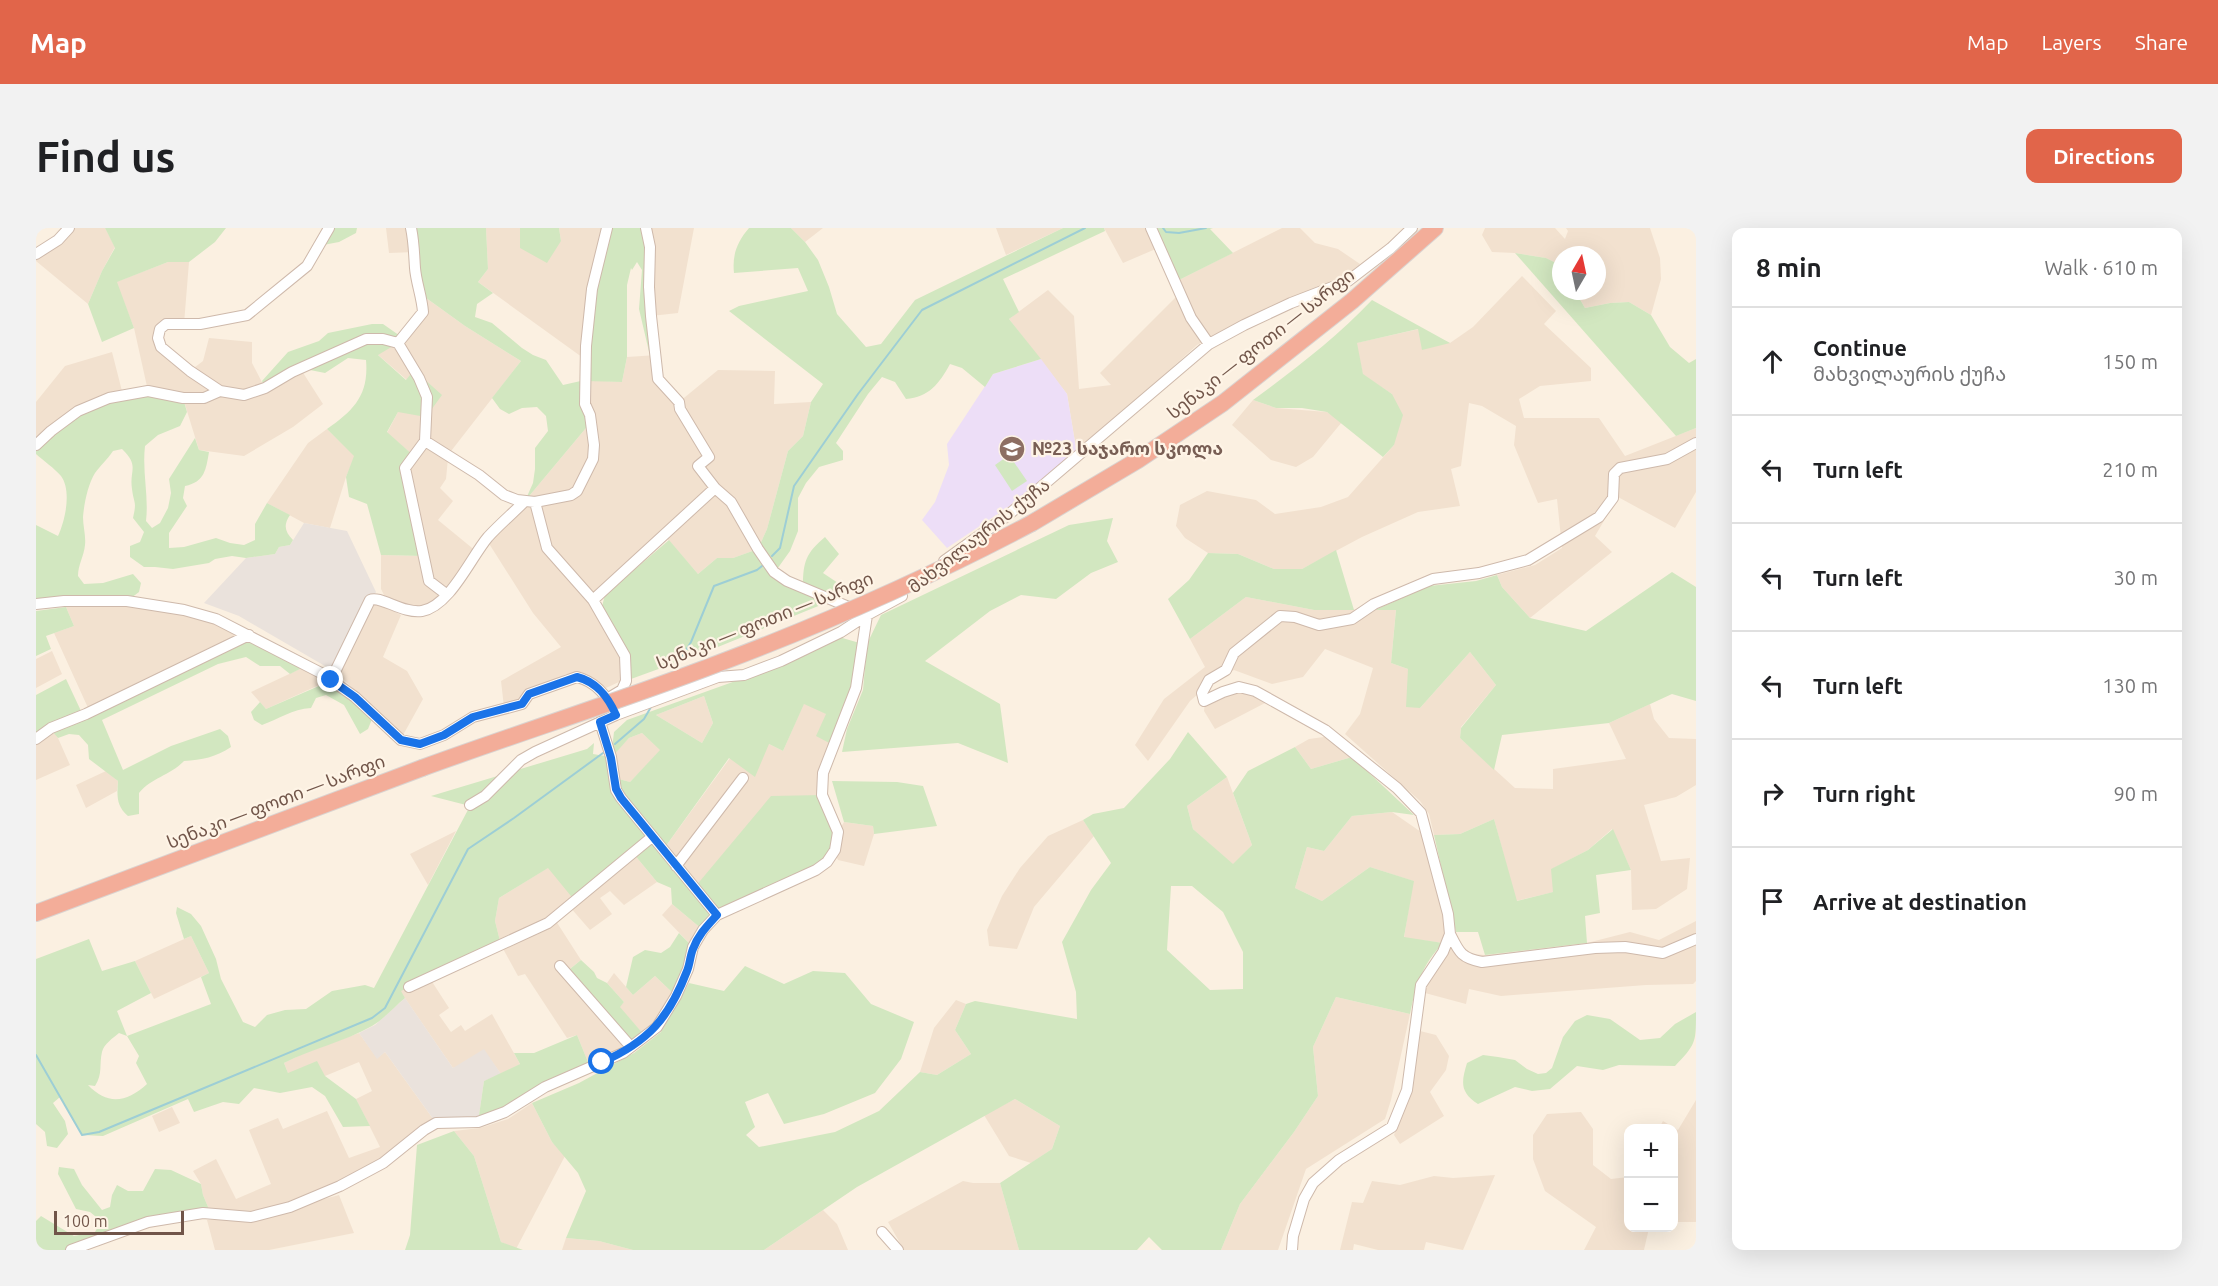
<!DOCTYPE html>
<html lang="en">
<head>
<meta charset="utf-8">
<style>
	body { margin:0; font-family:Ubuntu,"Noto Sans Georgian",sans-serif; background:#f2f2f2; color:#202124 }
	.controls { position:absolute; right:18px; bottom:18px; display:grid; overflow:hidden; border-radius:12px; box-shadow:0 6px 24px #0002 }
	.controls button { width:54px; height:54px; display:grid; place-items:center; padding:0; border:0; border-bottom:2px solid #e0e0e0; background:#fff; color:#202124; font:30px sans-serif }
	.compass { position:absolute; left:1516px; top:18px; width:54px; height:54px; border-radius:50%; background:#fff; box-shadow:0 6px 24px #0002; rotate:9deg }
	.scale { position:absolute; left:18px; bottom:15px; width:130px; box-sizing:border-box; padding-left:6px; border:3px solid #715549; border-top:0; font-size:16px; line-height:21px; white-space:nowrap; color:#715549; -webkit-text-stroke:4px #fef4e6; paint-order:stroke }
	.stop { position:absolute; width:18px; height:18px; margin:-14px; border:4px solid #1a73e8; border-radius:50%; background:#fff }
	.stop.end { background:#1a73e8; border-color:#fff; box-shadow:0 2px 6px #0008 }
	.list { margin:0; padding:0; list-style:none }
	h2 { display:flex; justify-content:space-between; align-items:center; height:78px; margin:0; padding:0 24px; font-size:26px }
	h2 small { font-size:20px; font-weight:400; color:#757577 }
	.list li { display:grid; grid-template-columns:39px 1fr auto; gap:18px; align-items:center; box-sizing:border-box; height:108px; padding:0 24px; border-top:2px solid #e0e0e0 }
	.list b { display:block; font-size:22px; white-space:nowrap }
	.list p { margin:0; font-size:20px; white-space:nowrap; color:#757577 }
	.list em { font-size:20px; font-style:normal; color:#757577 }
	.icon { flex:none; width:33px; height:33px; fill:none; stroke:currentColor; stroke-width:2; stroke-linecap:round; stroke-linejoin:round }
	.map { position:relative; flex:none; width:1660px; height:1022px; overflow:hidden; border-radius:12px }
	header { display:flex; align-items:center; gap:36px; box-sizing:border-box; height:84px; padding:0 30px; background:#e1654a; color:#fff }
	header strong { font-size:28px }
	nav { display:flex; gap:33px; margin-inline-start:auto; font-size:21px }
	.intro { display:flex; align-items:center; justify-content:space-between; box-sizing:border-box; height:144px; padding:0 36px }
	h1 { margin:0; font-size:42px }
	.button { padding:15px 27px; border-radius:12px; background:#e1654a; color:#fff; font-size:21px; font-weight:700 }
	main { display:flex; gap:36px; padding:0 36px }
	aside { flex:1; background:#fff; border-radius:12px; box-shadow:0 6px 24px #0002 }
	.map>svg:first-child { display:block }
	.residential { fill:#f2e1cf }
	.industrial { fill:#eae2dc }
	.education { fill:#eddef7 }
	.green { fill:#d2e7c0; fill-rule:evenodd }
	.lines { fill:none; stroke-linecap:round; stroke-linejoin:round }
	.stream { stroke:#9dced5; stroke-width:2 }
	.minor-casing { stroke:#ceb9ab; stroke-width:12 }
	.highway-casing { stroke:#dad3d0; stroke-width:18 }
	.minor { stroke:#fff; stroke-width:10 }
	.highway { stroke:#f3ad99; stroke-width:16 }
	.highway-bridge-casing { stroke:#dad3d0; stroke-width:18; stroke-linecap:butt }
	.highway-bridge { stroke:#f3ad99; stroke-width:16 }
	.route { stroke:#1a73e8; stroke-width:8 }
	.labels { text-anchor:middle; stroke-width:4.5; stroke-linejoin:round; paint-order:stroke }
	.street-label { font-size:18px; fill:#715549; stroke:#fef4e6 }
	.education-label { font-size:18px; font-weight:bold; fill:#785e54; stroke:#fef4e6; text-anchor:start }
</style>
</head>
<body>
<header>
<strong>Map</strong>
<nav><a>Map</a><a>Layers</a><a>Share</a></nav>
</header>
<div class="intro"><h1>Find us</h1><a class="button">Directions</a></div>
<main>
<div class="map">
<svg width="1660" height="1022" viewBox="0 0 1660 1022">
	<rect width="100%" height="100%" fill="#fbf0e1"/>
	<path class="residential" d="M33,0H69L79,19L66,43L52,76L0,33V26Z
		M350,0H375L379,24L353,25Z
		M450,0H484V20L525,13L523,0H571L550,132L442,54L452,41Z
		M610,0H658L642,85L615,88Z
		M755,0H787L769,14Z
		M960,0H1027L970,27Z
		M1068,0H1115L1122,20L1087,35Z
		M1246,0H1264L1279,15L1302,21L1324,36L1304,53L1199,96L1161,117L1041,226L1031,166L973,91L1012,62L1038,88L1043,161L1075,157L1064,145L1142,67L1137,55Z
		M1449,0H1519L1529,11L1532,3L1530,0H1614L1624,30L1625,51L1615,87L1593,74L1574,75L1549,80L1539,63H1561V27H1525V38L1510,30L1479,25L1456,24L1446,7Z
		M132,34H153L148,96H130L122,110L154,143L167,133L173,110L216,114V135L229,160L264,140L287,176L257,199L208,228L163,222L147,170L112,163L98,100L80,54Z
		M1486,48L1520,83L1508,96L1555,140V153L1504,158L1483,171L1488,190H1563L1589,228L1660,200V264L1639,300L1582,269L1559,308L1576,324L1494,390L1466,359L1461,347L1499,337L1526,320L1521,271L1502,275L1478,217L1480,198L1446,178L1433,175L1425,238L1415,241L1424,278L1382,284L1326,309L1266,341H1238L1202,326L1172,325L1149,310L1140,298L1144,277L1171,263L1220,272L1239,286L1285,279L1312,269L1358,217L1356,166L1327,147L1320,115L1383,101L1414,115L1437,99Z
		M386,67L429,98L485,133L412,227L389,213L378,228L351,205L362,184L378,143L371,152L341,126L362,115L387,84Z
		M76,124L87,167L0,217V174L29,138Z
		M621,127L622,151L643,174L682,142L739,143L738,176L775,174L767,208L752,223L731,301L722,321L697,330H681L662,346L628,307L557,372L511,320L499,274L489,273L555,194L549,152L586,154L591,129Z
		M1217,172L1240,180L1291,184L1306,194L1277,229L1260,239L1235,232L1196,197Z
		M291,201L319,228L310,249L294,300L268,295L231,275L272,215Z
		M391,216L412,230L410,251L404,260L417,273L402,292L441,324L412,359L400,354L392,335L372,240Z
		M495,276L510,321L556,374L584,427L585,453L570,460L551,447L530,446L468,479L465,453L525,419L497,385L452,314L484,279Z
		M345,327L385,328L392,355L408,366L388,381L351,373L345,361Z
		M1210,369L1278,382L1360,381L1355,435L1372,441L1384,480L1434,424L1460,457L1425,499L1424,510L1479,560L1517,561V541L1590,531L1573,495L1614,476L1618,491L1633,510L1660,511V557L1640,569L1608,577L1625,633L1654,630L1651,661L1620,681L1596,682L1595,642L1576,601L1552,622L1516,641L1518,664L1480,673L1458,591L1424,606L1398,607L1393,586L1384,573L1309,506L1324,486L1337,440L1289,421L1267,449L1236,456L1198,442L1175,455L1154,473L1112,533L1099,517L1128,471L1169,439L1154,411Z
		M72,375L119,380L172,392L204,408L53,482L18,405L38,398L30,379Z
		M335,376H343L365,387L347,429L371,443L387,471L366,509L301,445Z
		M16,423L26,446L0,460V431Z
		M266,440L292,453L230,481L215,464Z
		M1193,459L1210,464L1231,474L1179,501L1168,483L1169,474Z
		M668,468L677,495L666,515L620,487Z
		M768,475L791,486L797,517L786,567L658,660L627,622L694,530L733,516L747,523Z
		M15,500L22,510L34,537L0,552V511Z
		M606,505L625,522L594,554L579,550L575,529L593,510Z
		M1295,508L1316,529L1275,541L1259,519L1273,511Z
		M70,543L82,553L81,563L50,580L40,557Z
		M1191,549L1216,617L1197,637L1157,601L1151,578Z
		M1356,584L1385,604L1411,699L1407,715L1368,710L1377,653L1334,639L1286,673L1259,660L1271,619L1288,623L1316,588Z
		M1047,592L1058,608L998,679L981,721L953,718L951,702L966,668L984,640L1012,608Z
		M808,594L837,598L838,606L828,638L802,632L800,628L805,599Z
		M420,603L392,657L374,626Z
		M597,625L621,654L588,677L574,663L564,670L576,686L554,702L533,678L518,690L545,732L530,744L595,819L554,839L541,807L531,810L489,746L482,748L465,717L459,693L463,670L513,639Z
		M636,676L667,702L657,719L626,687Z
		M1660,693V753L1657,756L1610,757L1465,768L1433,761L1430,776L1389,765L1393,752L1408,731L1420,704L1428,720L1437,726L1449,727L1551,715L1594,704L1623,712Z
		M155,708L173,745L118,771L99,733Z
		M578,745L597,767L619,748L640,768L609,808L583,779L588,774L571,755Z
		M393,749L413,780L403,787L415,804L425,797L429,803L456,786L484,836L465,846L450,826L417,840L364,763Z
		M1300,769L1374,786L1355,872L1349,891L1270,941L1242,1022H1185L1204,976L1258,904L1282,868L1277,819Z
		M920,772L930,776L919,802L935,826L901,847L884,844L898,800Z
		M1384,803L1400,807L1413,828L1410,842L1394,864L1408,888L1364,916L1358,907L1375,865Z
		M323,805L341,830L349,824L400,895L304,958L215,989L175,986L167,967L165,956L157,943L180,931L200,971L235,956L213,902L242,890L247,901L291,883L313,930L344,919L320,871L336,863L323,834L289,848L252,845L248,835L266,826Z
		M979,871L1024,898L1016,921L995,935L973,928L948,887Z
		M1660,872V994H1638V900H1623L1627,893L1642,902Z
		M496,875L516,914L529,928L480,1021L465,1014L438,928L418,903L444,900L472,891Z
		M136,879L144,895L123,904L116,888Z
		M1545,884L1557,901V937L1575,951L1592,949V1000H1613L1608,1022H1548L1560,999L1509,963L1497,931V907L1511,886Z
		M1459,947L1427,1022L1390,1014L1388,1022H1342L1318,1016L1317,1022H1304L1316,974L1327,975L1336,953L1364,957L1398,948L1417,950Z
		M927,953L937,955H964L983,1022H868L852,994Z
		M303,967L318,1005L233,1022H179L171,992L215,991Z
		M787,982L801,996L812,1022H728Z
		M530,1010L563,1013L597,1022H526Z"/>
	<path class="industrial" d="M268,295L311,303L340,364L301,445L203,388L168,375L210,330L239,326L243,319L254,317Z
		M369,770L417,840L448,821L465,846L448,853L442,894L400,895L349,824L341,831L323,805L339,797Z"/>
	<path class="education" d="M1005,131L1031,166L1041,226L990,267L911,320L886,292L899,274L913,237L911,216L957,146Z"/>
	<path class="green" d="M69,0H190L179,14L153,34H132L81,54L98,100L66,114L52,76L66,43L79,20Z
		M293,0H321L320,5L303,14L282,18Z
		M375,0H450L452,41L442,54L457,65L441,76L439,89L456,95L486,120L497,127L510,132L527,157L549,152L550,118L571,0H610L621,127L614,128L603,81L606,42L601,34L596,42L595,40L591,57V129L586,154L549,153L555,194L489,273L497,255L499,241V220L512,203L510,188L501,179L486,180L473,186L464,181L456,170L485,133L429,98L386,67Z
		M484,0H523L525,13L511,35L484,20Z
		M713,0H755L769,14L782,32L793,59L801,86L830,119L845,116L879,72L1027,0H1068L1069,3L967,51L983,84L973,91L1005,131L957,146L949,159L926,140L914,136C903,156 893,169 870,171L859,154L846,149L832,166L800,215L807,223V232L783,239L770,255L762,270V303L754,323L739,344L767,358C767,334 770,325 789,309L803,326L787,345L814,363L797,372L672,423L595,451L565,382L569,367L633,312L662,346L681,330H697L722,321L731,301L752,223L767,208L775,174L787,156L693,83L703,78L772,63L762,40L698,45C696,27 701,14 713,0Z
		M1115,0H1177L1174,1L1197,25L1137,55Z
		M1479,25L1510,30L1524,37L1525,63H1539L1549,80L1574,75L1593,74L1615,87L1634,119L1653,135L1660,131V200L1640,208Z
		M1336,72L1414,115L1386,122L1382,101L1321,115L1327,146L1356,166L1367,187L1358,217L1347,229L1291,184L1266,180H1240L1217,172C1259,141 1300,110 1336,72Z
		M336,96H347L367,110L362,115L342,127L370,152L378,142L406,167L390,189L362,184L351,204L378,228L369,240L387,328L345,327L331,276L313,269L310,249L318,228L291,201C318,182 333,167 330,132L312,130L289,145L264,140L229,160L226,153L252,124L283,113L292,105Z
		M112,163L147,170L151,184L144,198L122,207L109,218C106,244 113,268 110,293L116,300L124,295L132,280L135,265L133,251L159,210L163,222L173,224C170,241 169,254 149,258L147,270L151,278L133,305V320L148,319L180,310L194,315L208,317L219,312V296L231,275L254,287C247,297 249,304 257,312L254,317L243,319L239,326L210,330L196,328L179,331L173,335L137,341L119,339H108L94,329V318L104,314L108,304L97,290C101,272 98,277 96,261C93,242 104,238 86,221L77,223C71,232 64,238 59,245C52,256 48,276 47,289C47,298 50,308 49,317C48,328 42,337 42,348L48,356L67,355L97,346L105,355L103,364L91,373L0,376V297L22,308C29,293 36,263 25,248C18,240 8,233 0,226V217L42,183Z
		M973,227L991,253L976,263L959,237Z
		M1077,290L1071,313L1082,334L1055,345L1020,371L985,367L954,383L889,433L964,476L972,535L922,515L806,524L811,501L827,462L831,416L845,387L1033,297Z
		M1300,322L1318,382H1278L1210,369L1154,411L1132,371L1153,352L1172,325L1202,326L1238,341H1266Z
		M1636,344L1660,359V473L1636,466L1573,495L1466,507L1458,542L1424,510L1425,500L1460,457L1434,424L1384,480L1370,479L1372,441L1355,435L1360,382H1339L1393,358L1440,353L1461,347L1466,359L1494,390L1550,403Z
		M30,379L38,398L10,408L15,421L0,428V383Z
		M803,409L827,416L820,460L797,517L780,508L790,486L768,476L747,523L733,516L719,549L693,530L627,622L659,659L735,568L786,567L802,604L791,634L681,687L667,702L636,676L635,660L621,654L597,625L539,673L512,640L463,670L459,693L465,717L365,763L369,770C358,779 348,791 336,798C308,814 277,820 248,835L252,845L281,833L289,848L320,871L334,898L307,899L289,868L276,859L244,865L218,860L203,876L187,874L158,884L152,871L67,908L46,907L24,869L17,875L29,893L32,906L21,920L11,918L9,904L0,896V731L53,711L66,743L99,733L115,765L81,783L91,808L175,776L165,749L173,745L155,708L148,711L140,685L141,679L155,686L165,698L180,731L185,751L207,794L219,799L231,787L249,782L270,781L296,763L329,757L338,760L434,578L395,568L551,521L558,515L557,526L575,529L578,504L591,492L744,437ZM668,468L677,495L666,515L620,487ZM606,505L624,522L594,554L579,550L576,529L593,510ZM83,805L91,808L103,828L100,835L111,856C91,874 72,878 52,857L59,858C67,846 63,836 66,824C68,816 77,810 83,805Z
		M211,411L266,440L254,446L244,438H224L210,429L182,436L66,492L87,542L135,518L184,501L192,508L195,519C180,529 166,532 148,533C135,547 115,550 103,565V586L92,588C80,578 81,567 82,553L53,531L52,517L43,507L33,506L22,510L16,503Z
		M30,451L45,483L0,506V467Z
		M292,454L316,472L336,491L332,501L324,506L308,477L290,467L280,470L275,480C256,481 243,491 226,497L218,492L215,484L224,474L230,481Z
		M1152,504L1191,549L1151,578L1157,601L1197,636L1216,617L1197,565L1212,543L1259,519L1275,541L1316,529L1378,587L1356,584L1316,588L1288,623L1271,619L1259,660L1286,673L1334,639L1378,653L1368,709L1407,715C1386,737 1380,757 1374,786L1300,769L1277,819L1282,868L1258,904L1204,976L1185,1022H1126L1113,1009L1101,1022H983L964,955L1016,921L1024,898L979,871L821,959L728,1022H597L563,1013L530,1010L550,963L542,945L516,914L496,875L543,855L598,825L625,804L653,755L688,763L709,738L748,756L777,743L809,745L835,776L878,794L865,831L839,865L788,886L748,896L732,865L709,874L719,899L710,907L723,919L799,904L843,883L884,844L901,847L935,826L919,802L930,776L939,773L1041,791L1040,764L1026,714L1055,662L1075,635L1047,592L1057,586L1088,580L1134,531ZM1135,658H1156L1187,684L1207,724V761L1174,762L1131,722Z
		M796,553L861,554L887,558L901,598L838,606L837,598L808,594Z
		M1458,591L1481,673L1517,664L1515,641L1552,622L1577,601L1595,642L1560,647L1564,685L1549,688L1551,715L1449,727L1442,704H1420L1398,607L1424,606Z
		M643,705L657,719L640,768L619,748L597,767L590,759L597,729L609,722L625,725L634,719Z
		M545,732L558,744L561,750L571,755L588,774L584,779L609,808L595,819L529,745Z
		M1660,784C1660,815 1660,816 1639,838L1583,837L1567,842L1541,838L1514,861L1496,863L1479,859L1442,876C1424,864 1425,855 1431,835L1447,827L1462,829L1479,832L1491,841L1502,846L1510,845L1516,840L1527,809L1539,793L1551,787L1574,791L1604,812L1624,810L1639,796Z
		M541,807L554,839L442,894L448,853L484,836L478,825H498Z
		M418,903L438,928L465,1014L487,1022H369L374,1007L381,917Z
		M23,939L38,941L46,957L66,982L74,979L76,967L81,957L92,963H107L119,941L135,942L165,956L167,967L175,986L112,994L34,1022H0V993L5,988L38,1008L59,1004L65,993L54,984L40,981L22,946Z"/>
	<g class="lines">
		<path class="stream" d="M1127,0L1130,4L1143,5L1170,0
			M736,328L744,320L758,258L822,166L886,82L1049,0
			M637,444L655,414L678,358L721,342L726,338
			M579,516L608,491L615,479
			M0,827L46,907L63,904L336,790L349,780L432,621L478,590L567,525"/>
		<defs>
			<path id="minor" d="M610,0L614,19L613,59L615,88L622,151L643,174L644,181L673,229L662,238L679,260L695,274L722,321L738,344L751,353L820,382
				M1115,0L1155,90L1173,116
				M0,26L22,12L33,0
				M362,115L383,150L391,169L389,213
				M184,163L154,143L125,119L122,110L124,101L130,96H164L211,87L271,38L293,0
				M0,217L15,203L42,183L73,170L112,163L147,170H168L184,163L208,167L229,160L256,144L330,111H347L362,115L387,84C386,69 380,54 379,40C378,26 378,14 375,0
				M499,274L535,267L541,263L557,231L558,217L554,187L549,176L550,118L556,61L571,0
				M908,333L971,288L1173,116L1208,97L1255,75L1312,53L1355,20L1376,0
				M410,366L393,353L369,240L389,213L443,247L468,267L481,272L499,274L511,320L557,372L589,428L590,453L586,462L576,468
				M557,372L679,260
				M0,376L28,373H91L148,382L180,391L285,445L319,469L365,512L384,516L408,507L437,489L486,476L493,466L541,449C561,454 572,469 580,487
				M295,452L334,372C344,367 367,386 386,383C414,378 435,329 452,309C464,296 477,285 489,273
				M564,494L575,529L580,562L585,570L681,687
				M0,511L15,500L50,486L213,407
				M434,577L449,568L485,532L499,524L580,487L682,449L708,447L745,433L805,404L831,387
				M640,638L707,550
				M1414,706C1423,724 1425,730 1446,734L1559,720L1589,719L1627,725L1660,711
				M524,738L595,819
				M373,759L512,695L616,609
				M846,1004L862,1022
				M35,1022L112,994L167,985L215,989L254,979L304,958L347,935L388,902L400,895L442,894L469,884L509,859L587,825L621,799L640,768L652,741L657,719L667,702L681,687L780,642L791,634L799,622L802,604L786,567L787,545L820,460L831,387L866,368
				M1256,1022L1257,1008L1268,971L1277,955L1303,932L1356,899L1371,862L1385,757L1407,724L1414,706L1412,686L1385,585L1361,560L1289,502L1219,463L1203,459L1187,464L1168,473L1166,465L1173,452L1190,442L1198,425L1244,388L1259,389L1283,397L1316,391L1338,376L1397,351L1443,345L1492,332L1563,289L1577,270L1578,246L1584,240L1631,231L1660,215"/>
			<path id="highway" d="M996,295L1102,232L1187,175L1316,73L1399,0
				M0,685L386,540"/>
		</defs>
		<use href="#minor" class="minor-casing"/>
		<use href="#highway" class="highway-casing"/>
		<use href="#minor" class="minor"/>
		<use href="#highway" class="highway"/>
		<defs>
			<path id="highway-bridge" d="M386,540C485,504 587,472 686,434C792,394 896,348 996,295"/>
		</defs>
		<use href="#highway-bridge" class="highway-bridge-casing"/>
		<use href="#highway-bridge" class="highway-bridge"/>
	</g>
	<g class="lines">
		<path class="route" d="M295,452L319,469L365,512L384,516L408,507L437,489L486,476L493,466L541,449C561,454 572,469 580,487L564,494L575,530L580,561L585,570L681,687C672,697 662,707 657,721C654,728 654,736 651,743C633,790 612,814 566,834"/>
	</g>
	<defs>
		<symbol id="school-disc" viewBox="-11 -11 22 22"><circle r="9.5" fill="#8d6e63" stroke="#fef4e6"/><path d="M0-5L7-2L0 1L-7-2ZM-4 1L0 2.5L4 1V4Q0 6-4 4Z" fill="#fff"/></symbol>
	</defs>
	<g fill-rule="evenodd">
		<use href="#school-disc" x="961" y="206" width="30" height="30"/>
	</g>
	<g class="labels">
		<g class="street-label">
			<text transform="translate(1225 116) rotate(-38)" y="6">სენაკი — ფოთი — სარფი</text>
			<text transform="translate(943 308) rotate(-38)" y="6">მახვილაურის ქუჩა</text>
			<text transform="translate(729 393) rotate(-22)" y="6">სენაკი — ფოთი — სარფი</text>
			<text transform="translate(240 574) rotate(-21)" y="6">სენაკი — ფოთი — სარფი</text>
		</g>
		<g class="education-label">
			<text x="996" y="227">№23 საჯარო სკოლა</text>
		</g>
	</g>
</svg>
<div class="controls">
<button>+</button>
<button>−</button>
</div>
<svg class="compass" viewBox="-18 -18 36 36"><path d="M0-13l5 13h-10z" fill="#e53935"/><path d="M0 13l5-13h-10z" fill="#757577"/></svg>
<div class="scale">100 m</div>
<div class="stop" style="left:566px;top:834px"></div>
<div class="stop end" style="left:295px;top:452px"></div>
</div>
<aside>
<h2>8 min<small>Walk · 610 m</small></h2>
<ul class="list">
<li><svg class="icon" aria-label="ahead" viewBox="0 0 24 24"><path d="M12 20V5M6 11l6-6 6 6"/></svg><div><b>Continue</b><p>მახვილაურის ქუჩა</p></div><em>150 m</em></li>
<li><svg class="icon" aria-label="left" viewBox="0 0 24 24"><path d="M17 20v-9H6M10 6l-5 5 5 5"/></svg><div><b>Turn left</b></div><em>210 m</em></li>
<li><svg class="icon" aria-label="left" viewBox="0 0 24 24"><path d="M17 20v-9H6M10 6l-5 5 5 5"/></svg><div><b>Turn left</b></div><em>30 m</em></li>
<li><svg class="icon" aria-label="left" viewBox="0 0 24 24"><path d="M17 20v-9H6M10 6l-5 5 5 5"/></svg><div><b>Turn left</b></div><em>130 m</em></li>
<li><svg class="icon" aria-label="right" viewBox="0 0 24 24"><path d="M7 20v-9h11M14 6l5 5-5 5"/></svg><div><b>Turn right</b></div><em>90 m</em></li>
<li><svg class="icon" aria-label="arrive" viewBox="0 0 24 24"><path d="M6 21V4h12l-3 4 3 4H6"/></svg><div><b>Arrive at destination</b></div></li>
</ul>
</aside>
</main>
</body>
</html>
